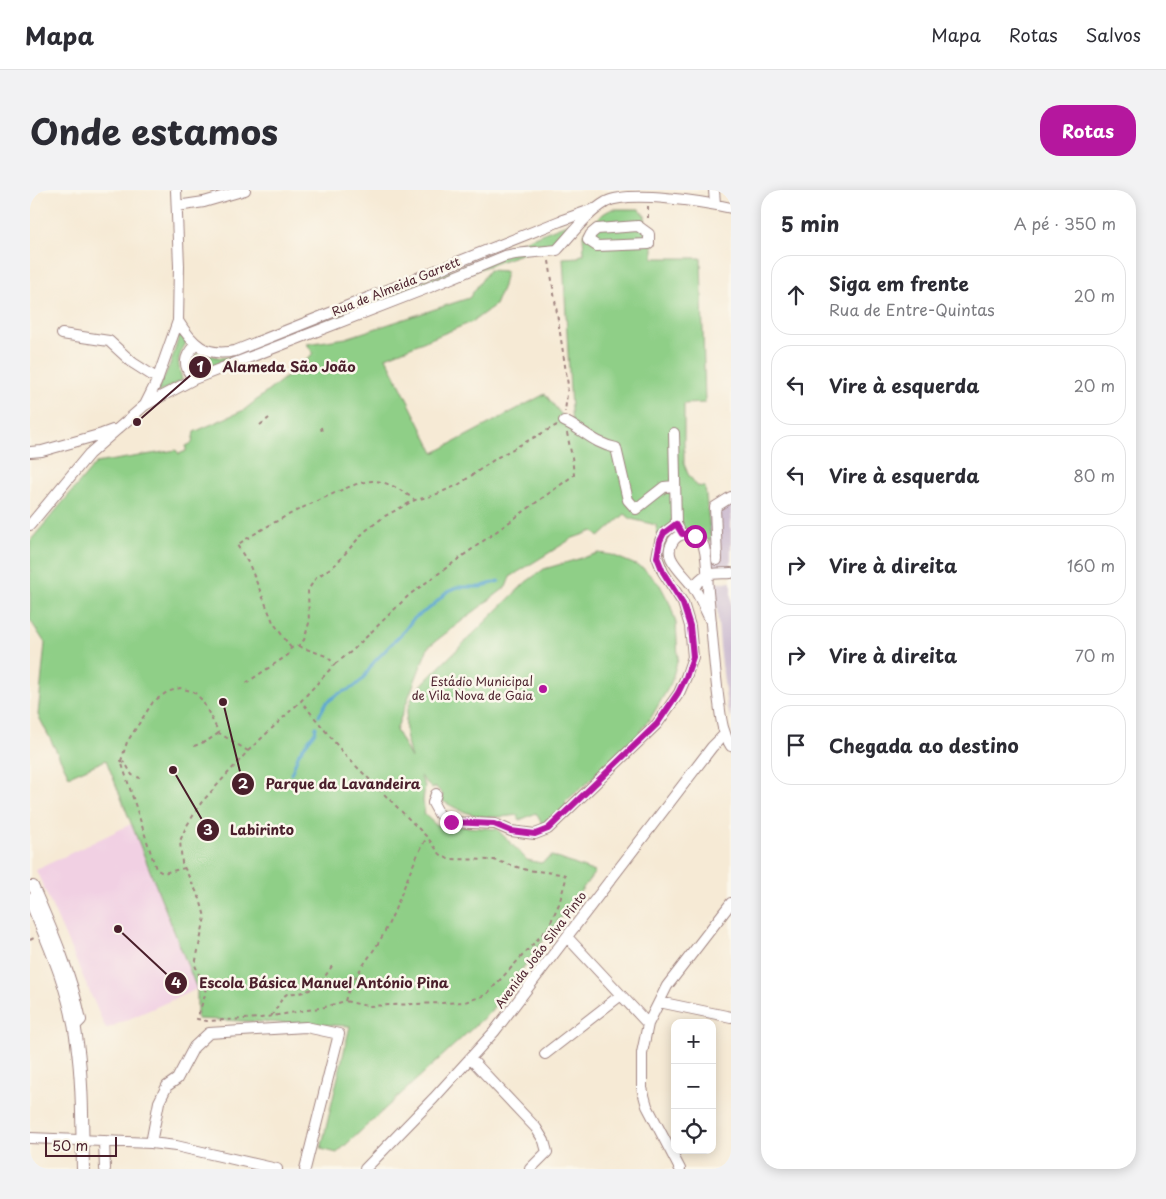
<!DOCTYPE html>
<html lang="pt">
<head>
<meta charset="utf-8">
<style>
	body { margin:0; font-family:"Playpen Sans",sans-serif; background:#f2f2f3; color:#2b2b33 }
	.controls { position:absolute; right:15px; bottom:15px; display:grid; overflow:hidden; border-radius:10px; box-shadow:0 2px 12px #0003 }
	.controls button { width:45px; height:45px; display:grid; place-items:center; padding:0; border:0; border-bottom:1px solid #e1e1e2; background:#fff; color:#2b2b33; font:25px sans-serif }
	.scale { position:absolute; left:15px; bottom:12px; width:72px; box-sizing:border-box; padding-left:5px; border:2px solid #4a1f2b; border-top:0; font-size:14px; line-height:18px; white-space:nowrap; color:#4a1f2b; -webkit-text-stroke:4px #fbf7ec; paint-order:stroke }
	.stop { position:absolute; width:15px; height:15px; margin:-11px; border:4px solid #b5179e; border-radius:50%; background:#fff }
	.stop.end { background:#b5179e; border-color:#fff; box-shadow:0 1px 5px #0008 }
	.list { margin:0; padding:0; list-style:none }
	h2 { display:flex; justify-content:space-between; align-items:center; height:65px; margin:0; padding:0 20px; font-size:21px }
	h2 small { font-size:16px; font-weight:400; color:#7c7c81 }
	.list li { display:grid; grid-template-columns:32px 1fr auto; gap:15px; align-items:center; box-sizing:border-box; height:80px; margin:0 10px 10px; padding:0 10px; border:1px solid #e1e1e2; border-radius:20px }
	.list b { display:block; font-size:19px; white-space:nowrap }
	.list p { margin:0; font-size:16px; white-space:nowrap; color:#7c7c81 }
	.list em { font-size:16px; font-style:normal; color:#7c7c81 }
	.icon { flex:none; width:28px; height:28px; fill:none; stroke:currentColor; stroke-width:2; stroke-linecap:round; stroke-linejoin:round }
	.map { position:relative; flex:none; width:701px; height:979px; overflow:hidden; border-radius:20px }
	header { display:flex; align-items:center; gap:30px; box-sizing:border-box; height:70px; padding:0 25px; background:#fff; border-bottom:1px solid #e1e1e2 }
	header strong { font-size:24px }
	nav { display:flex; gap:28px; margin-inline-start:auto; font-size:18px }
	.intro { display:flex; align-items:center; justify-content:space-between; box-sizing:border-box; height:120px; padding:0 30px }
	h1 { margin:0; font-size:35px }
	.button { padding:12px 22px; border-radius:20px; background:#b5179e; color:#fff; font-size:18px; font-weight:700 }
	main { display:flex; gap:30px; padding:0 30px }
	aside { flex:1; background:#fff; border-radius:20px; box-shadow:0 2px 12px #0003 }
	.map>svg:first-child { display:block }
	.built { fill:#f1d0e3 }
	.industrial { fill:#cebed1 }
	.green { fill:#8fcf87; stroke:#6c7759 }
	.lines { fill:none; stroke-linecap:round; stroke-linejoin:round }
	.stream { stroke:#58a5d1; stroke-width:3 }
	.minor-casing { stroke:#a08480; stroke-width:12 }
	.major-casing { stroke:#a08480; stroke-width:14 }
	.path { stroke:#a08480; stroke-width:2; stroke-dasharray:4 4; stroke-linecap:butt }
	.minor { stroke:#fff; stroke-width:10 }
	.major { stroke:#fff; stroke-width:12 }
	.route { stroke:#b5179e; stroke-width:6 }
	.poi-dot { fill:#b5179e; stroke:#fbf7ec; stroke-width:2 }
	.labels { text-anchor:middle; stroke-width:5; stroke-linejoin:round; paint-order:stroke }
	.street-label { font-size:12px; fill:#4a1f2b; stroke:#fbf7ec }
	.poi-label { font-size:12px; fill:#4a1f2b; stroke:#fbf7ec; text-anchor:end }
	.leader { fill:none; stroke:#4a1f2b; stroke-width:2 }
	.callout-dot { fill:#4a1f2b; stroke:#fbf7ec; stroke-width:2 }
	.mark-label { font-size:15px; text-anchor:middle; font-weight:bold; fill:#fff }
	.callout-label { font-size:14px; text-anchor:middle; font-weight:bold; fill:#4a1f2b; stroke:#fbf7ec; stroke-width:5; stroke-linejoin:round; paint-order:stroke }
</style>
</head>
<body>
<header>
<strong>Mapa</strong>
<nav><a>Mapa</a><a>Rotas</a><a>Salvos</a></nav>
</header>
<div class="intro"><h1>Onde estamos</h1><a class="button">Rotas</a></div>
<main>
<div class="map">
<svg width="701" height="979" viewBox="0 0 701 979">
	<rect width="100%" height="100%" fill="#fbf7ec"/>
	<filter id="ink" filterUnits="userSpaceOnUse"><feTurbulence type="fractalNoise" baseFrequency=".02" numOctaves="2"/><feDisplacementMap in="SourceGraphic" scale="10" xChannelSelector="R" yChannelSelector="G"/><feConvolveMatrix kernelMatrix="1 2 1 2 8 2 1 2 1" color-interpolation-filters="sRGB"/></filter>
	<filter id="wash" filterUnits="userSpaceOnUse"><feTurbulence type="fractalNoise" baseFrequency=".0096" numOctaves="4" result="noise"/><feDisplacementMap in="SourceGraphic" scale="20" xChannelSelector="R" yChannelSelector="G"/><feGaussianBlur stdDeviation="1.12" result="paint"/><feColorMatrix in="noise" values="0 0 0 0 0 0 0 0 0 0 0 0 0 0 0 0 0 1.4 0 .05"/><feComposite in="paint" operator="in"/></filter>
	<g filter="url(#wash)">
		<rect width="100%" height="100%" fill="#f6ead5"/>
		<path class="built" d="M101,634L167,799L76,839L6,680Z"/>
		<path class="industrial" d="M701,305V377H682L679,316Z
			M701,392V529L697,518L690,457L685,393Z"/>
		<path class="green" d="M583,19H609L615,26L616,38L623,39V68H671L675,213L654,214V274L658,284L667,296L675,297L681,350L678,352C667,335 647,334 635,350L627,344L626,335L601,329L595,324L569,347L563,341L543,348L480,387L476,397L398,457L366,540L381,568C375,548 372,524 384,505C387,499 393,494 397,489L496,392L514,379L569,363L582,365L613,378L630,395L640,414L646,433L648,468L641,493L622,526L605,548L575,577L535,612L537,617L513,636L506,623L490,630L487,625C455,630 438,626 411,610L413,605L406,597L402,599L390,586L395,596L393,611L395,625L406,635L467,639L497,670L511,673L522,666L565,682L460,822L307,963L291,959L320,836L167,829V799L76,570L39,586L8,525L15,453L0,430V351L66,273L146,260L149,264L156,261V256L162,253L164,242L214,220L275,172L283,163L277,154L316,148L439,108L459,80L476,81L473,96L465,115L442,132L356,167L404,263L515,204L542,238L533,68L549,67L550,64H554L553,45C562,35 570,23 583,19Z
			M539,33H541V36L523,56L510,57L226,161L225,158Z
			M149,146H152L156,153C146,170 148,172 152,190L128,203L127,202L141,172Z
			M218,161L219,163L173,182L168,181L163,177L162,169L168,163L192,168L206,166Z"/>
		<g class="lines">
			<path class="stream" d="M289,526L296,513L308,504L324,497L333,489L344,472L375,440L383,429L401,417L417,402L428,397H450L469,391
				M261,584L269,563L285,542L286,537"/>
		</g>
	</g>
	<g filter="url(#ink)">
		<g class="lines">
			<defs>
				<path id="minor" d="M684,0L685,14
					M147,16L174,12L215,0
					M608,36L619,44V54L567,56L558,50L561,44L567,39Z
					M148,131C163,155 175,167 205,161L530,31L564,19
					M32,144L79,151L103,173L128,189
					M164,189C152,176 154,167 165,155
					M115,215L164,189L395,99L475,66L485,64L527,60C542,44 557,23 576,12C599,0 675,12 701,18
					M534,231C554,240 563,253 586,258L598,310L606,319L634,297L644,296
					M644,243L646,334L649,339
					M0,262L12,261L72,244L83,240
					M0,335L59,264L115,215L126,193L148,131L149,76L146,0
					M687,370L685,317L701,307
					M664,399C672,380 684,384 701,383
					M681,432C676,421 671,409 664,398C657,388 646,379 641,368C639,363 639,358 642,353C649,339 670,342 674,357C678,371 677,388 678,402C682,439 684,476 689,513C691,528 692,542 701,556
					M406,604L403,613L409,624L421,632L465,634L481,641L505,644L518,639L627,534L649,503L656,487L663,467L660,436L653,413L633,382L627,367L630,351L634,343L646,334
					M0,696H3C22,740 41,783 51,830L44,837
					M537,747L618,834
					M629,812L701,827
					M515,864L591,805
					M440,868L506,938L514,951L517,962L500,979
					M0,948L121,953L146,956L247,979
					M74,951L75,979
					M121,953L129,912L137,896L147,889L164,857L179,843L276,837L309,844L275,979
					M335,979L404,908L464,842L682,557L694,545
					M650,979L617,916L612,898V863L618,834L637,796L701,713"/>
				<path id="major" d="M0,709C20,756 41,802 47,853C53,895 52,937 53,979"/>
			</defs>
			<use href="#minor" class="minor-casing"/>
			<use href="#major" class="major-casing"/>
			<path class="path" d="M618,16V31
				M519,71L538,195L535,222
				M230,235L239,228
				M291,237L292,243
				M261,458L243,432L219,374L207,355C236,336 266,320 298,306C312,300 327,292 342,291C358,291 372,301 384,309
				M305,474L322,461L379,405L544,285L542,267L537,243
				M216,493L258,465L261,458L268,456L274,450L279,433L278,400L286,388L306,374L334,342L355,326L385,310L402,306L428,295L468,267L527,235
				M164,556L177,551L189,543
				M218,561L271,511L305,474L296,466L268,456
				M91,571L96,574L102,585L110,588
				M155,678L133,683L126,679L91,571L97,552L123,512L137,502L150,498L164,502L172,510L189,543L218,561L171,613L156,637L150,651L152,673L170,709L175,727L165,775L176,802L167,829L177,831L231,828L295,817L315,811L337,816L435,812L456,805L518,738L529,714L536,689L535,685L532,684L497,680L464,670L418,669L410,664L397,647L315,565L271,511
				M0,750L6,747
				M315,811C322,786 341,767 353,745C370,713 379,678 397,647
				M241,826C247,820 251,807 257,804C261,803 266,803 269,803C286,800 293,790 302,776"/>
			<use href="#minor" class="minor"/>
			<use href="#major" class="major"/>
		</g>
	</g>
	<g class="lines" filter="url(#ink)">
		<path class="route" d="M421,632L464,634L481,641L505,644L518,639L627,534L648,503L656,487L663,467L660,436L653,414L633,382L627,367L630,351L634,343L646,334L652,344H658L665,346"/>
	</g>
	<circle class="poi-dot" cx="513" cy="499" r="5"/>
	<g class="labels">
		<g class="street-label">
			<text transform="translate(366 97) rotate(-22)" y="4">Rua de Almeida Garrett</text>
			<text transform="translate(511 760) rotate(-53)" y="4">Avenida João Silva Pinto</text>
		</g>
		<g class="poi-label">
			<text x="503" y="496">Estádio Municipal<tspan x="503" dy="14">de Vila Nova de Gaia</tspan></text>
		</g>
	</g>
	<path class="leader" d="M107 232L170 177M193 512L213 594M143 580L178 640M88 739L146 793"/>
	<g class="callout-dot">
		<circle cx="107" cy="232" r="5"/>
		<circle cx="193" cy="512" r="5"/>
		<circle cx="143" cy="580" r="5"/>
		<circle cx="88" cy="739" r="5"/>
		<circle cx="170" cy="177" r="12"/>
		<circle cx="213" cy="594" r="12"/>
		<circle cx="178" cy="640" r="12"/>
		<circle cx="146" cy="793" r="12"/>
	</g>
	<g class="mark-label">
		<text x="170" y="182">1</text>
		<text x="213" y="599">2</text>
		<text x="178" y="645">3</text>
		<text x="146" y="798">4</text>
	</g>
	<g class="callout-label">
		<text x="259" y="182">Alameda São João</text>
		<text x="313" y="599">Parque da Lavandeira</text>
		<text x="232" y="645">Labirinto</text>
		<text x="294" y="798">Escola Básica Manuel António Pina</text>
	</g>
</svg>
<div class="controls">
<button>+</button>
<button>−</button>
<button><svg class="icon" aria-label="locate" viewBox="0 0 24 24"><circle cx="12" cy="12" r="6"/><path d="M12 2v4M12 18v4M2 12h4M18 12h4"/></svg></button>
</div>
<div class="scale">50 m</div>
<div class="stop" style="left:665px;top:346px"></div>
<div class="stop end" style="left:421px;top:632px"></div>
</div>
<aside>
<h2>5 min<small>A pé · 350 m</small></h2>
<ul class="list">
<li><svg class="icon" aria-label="ahead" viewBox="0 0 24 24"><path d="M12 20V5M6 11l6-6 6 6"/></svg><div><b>Siga em frente</b><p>Rua de Entre-Quintas</p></div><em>20 m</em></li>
<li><svg class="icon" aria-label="left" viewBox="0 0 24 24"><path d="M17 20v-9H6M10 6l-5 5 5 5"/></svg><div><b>Vire à esquerda</b></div><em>20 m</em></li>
<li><svg class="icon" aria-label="left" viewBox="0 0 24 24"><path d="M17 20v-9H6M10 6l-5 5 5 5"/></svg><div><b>Vire à esquerda</b></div><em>80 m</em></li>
<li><svg class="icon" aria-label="right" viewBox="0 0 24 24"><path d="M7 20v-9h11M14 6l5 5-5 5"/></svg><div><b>Vire à direita</b></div><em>160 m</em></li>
<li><svg class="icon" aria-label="right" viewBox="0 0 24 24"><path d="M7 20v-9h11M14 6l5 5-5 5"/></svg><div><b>Vire à direita</b></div><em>70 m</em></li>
<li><svg class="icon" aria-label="arrive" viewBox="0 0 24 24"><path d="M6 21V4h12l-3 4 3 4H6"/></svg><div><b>Chegada ao destino</b></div></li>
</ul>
</aside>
</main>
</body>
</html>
